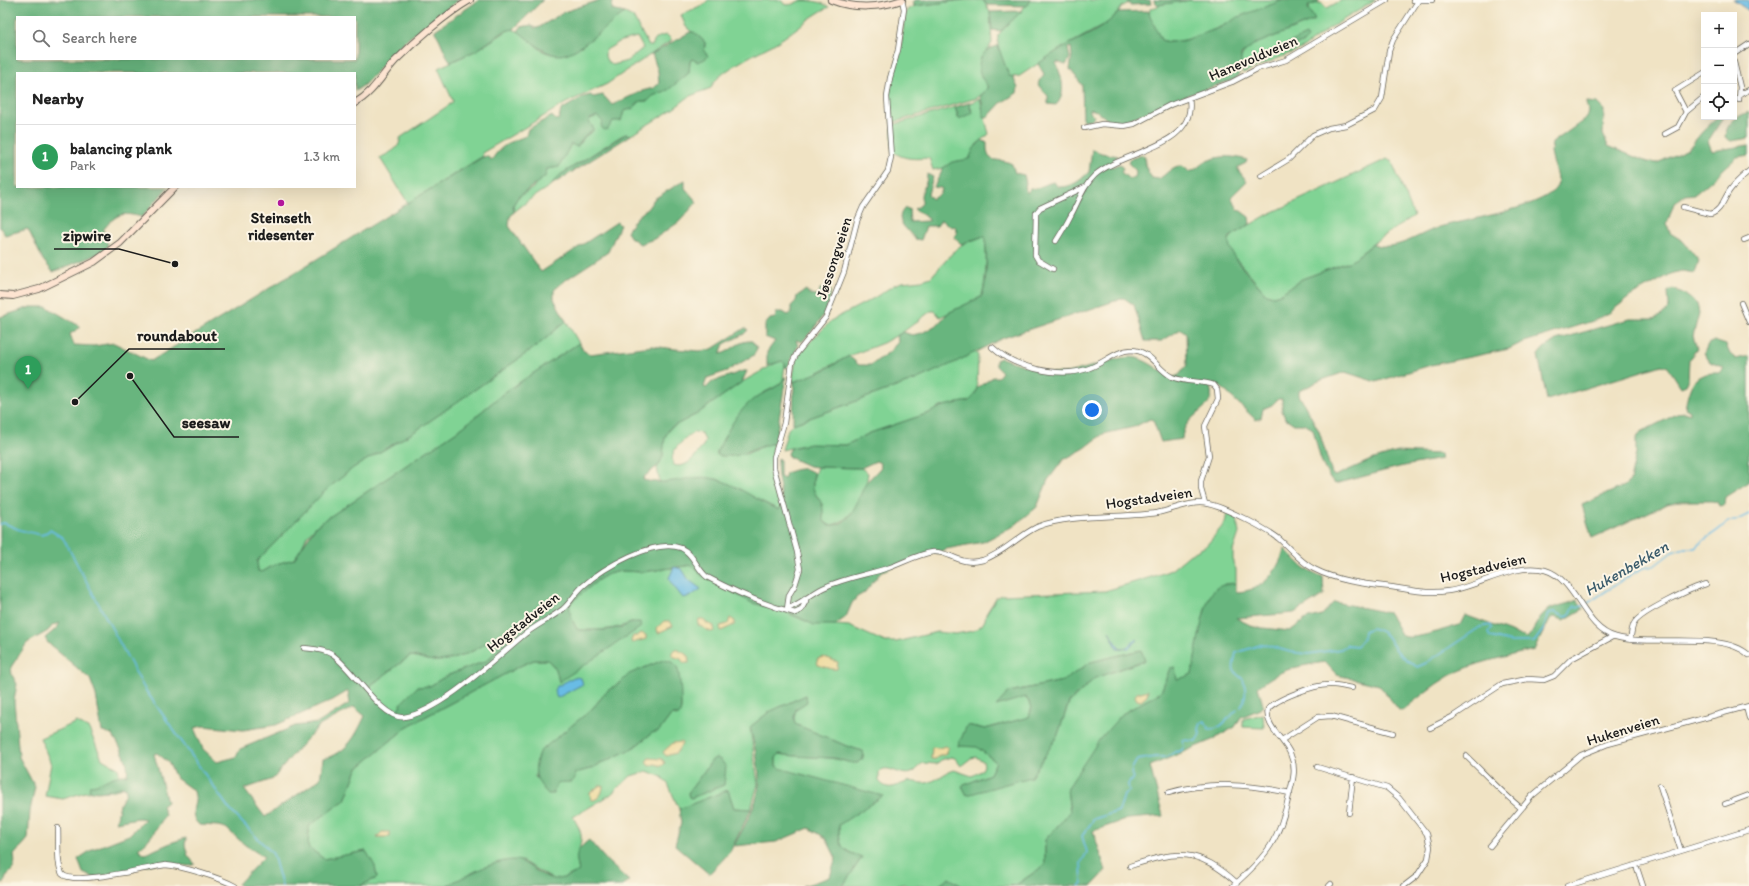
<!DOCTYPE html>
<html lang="en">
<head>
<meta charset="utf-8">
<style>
	body { margin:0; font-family:Itim,sans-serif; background:#f2f2f2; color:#222 }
	.controls { position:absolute; right:12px; top:12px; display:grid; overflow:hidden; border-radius:0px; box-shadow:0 4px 16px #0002 }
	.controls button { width:36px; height:36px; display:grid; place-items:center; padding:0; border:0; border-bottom:1px solid #e0e0e0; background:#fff; color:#222; font:20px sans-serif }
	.you { position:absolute; left:1092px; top:410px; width:14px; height:14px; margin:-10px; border:3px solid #fff; border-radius:50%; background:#1a73e8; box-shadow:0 0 0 6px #1a73e833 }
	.badge { display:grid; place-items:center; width:26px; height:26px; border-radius:50%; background:#b5179e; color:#fff; font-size:13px; font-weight:700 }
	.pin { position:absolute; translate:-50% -33px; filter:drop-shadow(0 1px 2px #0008) }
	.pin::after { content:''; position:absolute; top:21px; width:14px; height:12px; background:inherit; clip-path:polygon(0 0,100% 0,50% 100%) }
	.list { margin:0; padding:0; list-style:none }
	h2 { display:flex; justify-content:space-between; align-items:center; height:52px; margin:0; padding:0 16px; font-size:17px }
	h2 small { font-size:13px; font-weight:400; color:#767676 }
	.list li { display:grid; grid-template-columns:26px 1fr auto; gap:12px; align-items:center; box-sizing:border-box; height:64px; padding:0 16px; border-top:1px solid #e0e0e0 }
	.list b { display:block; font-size:15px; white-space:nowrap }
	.list p { margin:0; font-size:13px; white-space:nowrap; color:#767676 }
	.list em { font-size:13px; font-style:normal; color:#767676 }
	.icon { flex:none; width:22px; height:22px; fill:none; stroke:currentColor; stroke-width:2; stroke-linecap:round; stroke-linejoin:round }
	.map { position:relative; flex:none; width:1749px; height:886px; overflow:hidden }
	.search { position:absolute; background:#fff; box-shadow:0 4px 16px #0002; left:16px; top:16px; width:340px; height:44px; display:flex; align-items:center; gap:10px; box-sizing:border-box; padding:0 14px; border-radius:0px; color:#767676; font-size:15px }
	.panel { position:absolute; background:#fff; box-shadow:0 4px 16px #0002; left:16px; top:72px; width:340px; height:116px; border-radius:0px }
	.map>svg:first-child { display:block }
	.green { fill:#80d394; stroke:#4e7858; fill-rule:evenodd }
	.forest { fill:#68b57e; stroke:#42684d; fill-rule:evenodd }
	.sand { fill:#eeda9e; stroke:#857b5d }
	.water { fill:#69bce5; stroke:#426c80 }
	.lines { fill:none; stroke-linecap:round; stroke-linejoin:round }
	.stream { stroke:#69bce5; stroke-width:1.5 }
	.street-casing { stroke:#666257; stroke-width:6 }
	.secondary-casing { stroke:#666257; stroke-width:8 }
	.street { stroke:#fff; stroke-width:4.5 }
	.secondary { stroke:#fde4d1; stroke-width:6 }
	.poi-dot { fill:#b5179e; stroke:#fcf5e5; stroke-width:1.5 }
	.labels { text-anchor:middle; stroke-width:4; stroke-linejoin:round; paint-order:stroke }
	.street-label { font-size:15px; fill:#1c1c1c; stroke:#fcf5e5 }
	.poi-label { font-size:15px; font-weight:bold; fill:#1c1c1c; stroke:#fcf5e5 }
	.water-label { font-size:16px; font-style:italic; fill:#3b5c6c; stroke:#fcf5e5 }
	.leader { fill:none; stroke:#1c1c1c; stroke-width:1.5 }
	.callout-dot { fill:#1c1c1c; stroke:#fcf5e5; stroke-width:1.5 }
	.callout-label { font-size:16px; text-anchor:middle; font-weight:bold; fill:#1c1c1c; stroke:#fcf5e5; stroke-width:4; stroke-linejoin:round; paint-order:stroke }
</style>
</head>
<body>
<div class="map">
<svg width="1749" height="886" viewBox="0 0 1749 886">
	<rect width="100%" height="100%" fill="#fcf5e5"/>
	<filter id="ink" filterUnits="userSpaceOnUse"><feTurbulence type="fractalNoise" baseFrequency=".025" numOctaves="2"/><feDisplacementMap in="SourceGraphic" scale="8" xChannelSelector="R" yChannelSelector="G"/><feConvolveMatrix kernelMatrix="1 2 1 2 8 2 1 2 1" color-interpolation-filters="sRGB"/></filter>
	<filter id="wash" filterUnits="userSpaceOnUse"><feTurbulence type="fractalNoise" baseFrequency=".012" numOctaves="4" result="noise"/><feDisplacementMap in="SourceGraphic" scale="16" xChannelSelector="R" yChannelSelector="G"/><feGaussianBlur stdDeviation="0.9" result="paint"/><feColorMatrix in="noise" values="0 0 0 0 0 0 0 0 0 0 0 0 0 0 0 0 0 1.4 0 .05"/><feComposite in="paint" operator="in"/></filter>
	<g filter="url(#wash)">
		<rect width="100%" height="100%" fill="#f0e3c4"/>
		<path class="green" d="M708,0H781L784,4C790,6 793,4 799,1C809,0 821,1 829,7C808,17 791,35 770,46C758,52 714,74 711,88L690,96L673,109L631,135L626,134L621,136L560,175L554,181L553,184L533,197L514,212L513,205L518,197L533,188L547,169L559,167L567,149L571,144L581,143L584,137L593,131L588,120L598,116L610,125L613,121L623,115L624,112L641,101H648L653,96L689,73L690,61C697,56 706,54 705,43L686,27L681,15L704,4Z
			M964,0H983L990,12L992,43L988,49L981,77L987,84V90L977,98L891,123L890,91L901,48L905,13L908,9L914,6Z
			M1031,0H1132L1122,7L1112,19L1104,25L1062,48L1018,77L1009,76C1004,63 996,49 998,35Z
			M1191,0H1283L1192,39L1169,42L1161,40L1149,15L1150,9L1163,4Z
			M1342,0H1376L1328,29L1303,48L1243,73L1240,59L1245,51L1253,45L1313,21L1315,20L1310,13L1309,5L1321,3L1327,8Z
			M625,13L633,17L649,46H652C655,38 659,36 667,35L672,40L607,84L566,103L482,153L483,156L408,203L380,158C388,153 401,149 400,138L452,103L453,101L438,68L477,50L510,29C524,30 533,46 545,52C575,65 601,24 625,13ZM637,37L643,48L627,61L613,65C607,62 603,57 606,50L621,41Z
			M980,99L989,134L976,145L972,156L967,161H958L943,168L933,170L929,158C915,159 904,160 892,151V125L955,107L958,118L972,110L969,103Z
			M1387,159L1392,162L1414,216L1380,238L1351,261L1302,279L1280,294L1273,296L1266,294L1231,253L1228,241L1234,234L1267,215Z
			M984,236C988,247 986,287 981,297L940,317L935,311H931L903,332L883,343L849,356L811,376L792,382L796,359L806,346L832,320L874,298L894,285L902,282L922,280L931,277L956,249L963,244Z
			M566,321L579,343L505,392L463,427L316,526L307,536L301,549L294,559L276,564L262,572L258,571L257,561L325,491L353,468L417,430L537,346Z
			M974,352L978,354L977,390L975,395L969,401L943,406L929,413L870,433L846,445H803L782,450L788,429L793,424L915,380Z
			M782,361L785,364L783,380L777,386L765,392L740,413L716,453L746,454L768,444H773L772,472L781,509H777L717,479L701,478L660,483L657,468L659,465L665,437L670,428L697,414L742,382L776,363ZM694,432L701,433L705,440L704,444C698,453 687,470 674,465C667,451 684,440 694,432Z
			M817,467L861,468L868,473C866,492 851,525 829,525L823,520L822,504L813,490V479Z
			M1227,513L1236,518L1239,533L1233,551V563L1236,569V583L1224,584L1205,608L1192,674L1177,681L1170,668L1161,692L1122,714L1067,789L1070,812L1045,840V865L1016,885L1009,886H962L949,879L938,886H908L905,884L894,886H843L862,857C840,850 840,847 839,825L779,768L776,766V758L779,754C802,758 826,755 848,762L863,751L849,747L795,724L794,717L796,709L806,702V695L769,712L750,727L758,784L751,809L734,808L728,790L679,809L668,784L662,777L647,771L631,776L610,795L573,817C577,824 582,832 581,839C580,853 574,853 579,871L562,879L554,880L522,861H509L496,864L445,886H360L377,878L366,851L324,859L308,847L309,826L345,800L357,769L408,726L522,665L534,660H548L556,669L559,681L633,622C616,630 596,631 578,630C573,624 568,610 570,603L598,580L608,574L621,571L643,572L692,565L701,575L810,623L849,626L885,642H896L937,632L955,634L973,631L982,625L985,620L986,614L996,598L1002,595L1105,591L1158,575L1171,570L1189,555L1206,546L1225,523ZM1141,650L1145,660L1095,678L1069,703L1057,737L967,795L962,786L990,774L996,762L977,747L967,725L985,729L1029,717L1032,707L1026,697L1008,692L1063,681L1091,662ZM663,660L670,661L677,667L681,705V711L677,716L671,715L659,731L652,733L633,748L590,769L575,773L555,786L535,777L537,759L541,751L592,709L607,691L620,683L627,676ZM951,757L955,758L961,766L971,758L976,757L983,761L984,766L981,771L972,776L954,770C944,772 936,782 926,783C919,784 913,780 907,782C895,786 888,792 879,781V772C888,762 901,779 913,772C916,769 920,765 923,763L937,764L941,760ZM713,759L724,785L691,798L689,797L688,793Z
			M488,642L500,648L486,661L446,676L430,686L417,687L404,700L396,712L386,706L370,691L371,685L410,656C419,656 426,661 435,661C455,661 471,653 488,642Z
			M1263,714L1264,728L1243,727V719Z
			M77,722L89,729L102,759L118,768L122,788L111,791L85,792L63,799L45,796L51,764L40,738Z"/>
		<path class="forest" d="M0,0H459L405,41L364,85L355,91V73H17V187H168L142,217C121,212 117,213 103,230L107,237L108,250L53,272L43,260L28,229L5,235L0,227ZM17,17H355V59H17Z
			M479,0H543L514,29L505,31L477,50L451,62C443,52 442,41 435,32V30Z
			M600,0H613L612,10L625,13C617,17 610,25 603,30C561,62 558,64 518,31L521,27L532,25L534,28H538L564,12Z
			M916,0H964L914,6L912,2Z
			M983,0H1031L1027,6L987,5Z
			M1132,0H1150L1151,4L1130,5L1127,3Z
			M1153,0H1191L1158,5Z
			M1283,0H1319L1318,3L1309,5L1308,8L1315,20L1253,45L1241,55V70L1236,79L1185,96L1125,121L1110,122L1097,111L1090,109V112L1094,116L1092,120H1083L1082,85L1070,69L1072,56L1071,47L1068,48L1070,58L1066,65L1057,62L1056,63C1062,77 1067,94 1056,105L1048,104V96L1038,85L1044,74L1038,64C1046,58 1055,52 1064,47C1082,37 1105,29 1118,12L1148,11L1161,40L1169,42L1182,41L1219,28L1238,17Z
			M1022,11L1001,31L992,30L990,12Z
			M690,32H694L705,42L704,51L708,56L705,59L698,62L692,59L690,61L689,73L668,90L653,96L648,101H641L632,109L624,111L621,121H613L608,129L605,130L602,128L601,125L603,122L597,116L588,120L593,127V130L584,137L577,147L571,144L559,167L547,169L545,177L518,197L513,205L514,212L510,217L509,226L541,272L617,222L620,225L608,252L567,279L554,290V299L566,321L537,346L417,430L353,468L325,491L257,561L258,571L262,572L276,564L294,559L316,526L463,427L505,392L579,343L584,351L590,354L652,346L675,349L700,351L712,349L745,328L748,330L744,334L724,344L720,354C732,352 737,340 752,341L757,348L754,355L727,371L707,378L704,387L706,388L712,382L743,371H747L742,382L697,414L670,428L665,437L663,456L659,465L645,476L643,480C670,487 688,474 711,478C735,482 756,501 779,510L782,507C782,490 775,475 778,458L780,460V477L784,479L786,473C797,469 804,466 814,473C809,498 822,495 823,510C823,516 822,524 830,525C852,527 858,497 866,483C870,478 876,473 881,467L880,463L876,461L861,468L817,467L809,466L789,457L788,453L791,448L810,444L846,445L870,433L929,413L943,406L969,401L975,395L977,388L993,377H998L1002,372L996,366V360L1001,358C1018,363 1046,374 1063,373C1083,372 1121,353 1137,358C1150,362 1161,371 1171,378L1179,375L1187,365L1186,333L1181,329L1162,341H1145L1134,305L1124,298L1003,338L954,363L915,380L793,424L794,382L824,370L849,356L859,365H871L889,352L898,342L897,336L903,332L912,335L922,333L938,324L948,313L981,297C987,287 988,247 984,236L961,244L954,237L957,232L955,226L952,227L941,220L937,226H926L921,240L915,239C909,230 892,221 905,208L909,209L910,222L929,221V219L914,209C929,202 918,201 922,192C925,185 927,182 927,174L933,177L928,194L932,199L940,194L942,190L941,188L934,187L943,168L952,162L969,159L974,148L982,140L987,143C986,167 997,156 1012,164L1015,173L1024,175L1026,183L1024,187L1027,193L1030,189C1039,189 1046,183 1054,182L1058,187C1073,187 1079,181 1089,172L1092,149L1101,153L1118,156L1110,165L1112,167L1119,164L1123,168L1121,172L1129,179L1135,177L1136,171L1128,163L1130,159L1142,155L1145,156C1143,164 1148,172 1152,178L1159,179C1169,172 1179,158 1189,172C1197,170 1200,164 1207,161C1220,155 1234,156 1247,160L1246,163L1238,167V170L1247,181L1231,197L1238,209L1249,217L1250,224L1230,237C1223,252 1257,283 1266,294L1273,296L1280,294L1302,279L1351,261L1373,244C1398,253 1420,232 1443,226C1465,220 1554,206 1558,183L1551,152L1552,143L1587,118L1589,112L1586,104L1587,102L1597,103L1604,110L1603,134L1608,146L1647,162L1657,163L1688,149L1703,131L1718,117L1723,118L1708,141L1712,151L1749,145V155L1737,157L1706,185L1695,194L1685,195L1674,203L1667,224L1670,233L1683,241L1699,260L1695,273L1682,271L1673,273L1631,296L1609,313L1593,321L1521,343L1509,349L1431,365L1376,382L1345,372L1319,381L1299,391V395L1319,431L1332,474L1335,476L1371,460L1398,452L1440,454L1441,459L1399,467L1335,484C1320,468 1318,448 1313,429L1304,424H1294L1285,418L1282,411V399H1278L1272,405L1263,409L1261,418L1256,420L1221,387L1213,384L1210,387C1219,410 1183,412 1182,439L1161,442L1153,420L1150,419L1134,427L1103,434L1085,448L1063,460L1048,480L1037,507L1014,526L983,542L946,549L938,553L931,552L882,571L864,593L857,597L852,603L846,617L835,625H814L790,613L752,603L701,575L692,565L643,572L621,571L608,574L598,580L570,603C568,610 573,624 578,630H606L622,627L633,622H640L641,627L559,682L556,669L548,660H534L522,665L408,726L357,769L345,800L309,826L308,847L324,859L366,851L375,866L377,878L360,886H240L238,884L264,857L245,845L226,828L218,826L199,825C191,817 193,811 195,801C196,798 194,793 194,791L176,778L168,762L157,753L154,754L167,802L162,806L165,815C158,827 149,842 138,849L145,854L173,842L186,838L185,845L188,856L195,864L189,866L163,863L140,866L94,878L83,873L78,859L93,849L129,835L145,819L138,818L116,822L120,804L126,793V787C112,786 102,796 89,790L90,785C105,784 111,774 127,775C130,761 119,745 112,734L102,732L96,695L90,679L48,643L45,638L57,628L60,623L53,625L48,631L27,643L11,667L12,675L17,684L14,701L19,757L35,787L30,811L28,839L14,855C16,865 14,870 6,876L4,883L0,882V317L31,307H47L81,327L70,334L74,345L94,346L114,343L151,361L481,158L486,156L492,160C499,146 512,141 526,136L528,129L552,116L556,120L559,119L561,110L583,97L591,95L593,97L603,95L612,105L642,91L653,88L659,84L658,71L652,54ZM488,642L500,648L486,661L446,676L430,686L417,687L404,700L396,712L386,706L370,691L371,685L410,656C419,656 426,661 435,661C454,661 471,653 488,642ZM348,691L350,703L318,723L295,726L240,749L236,757L217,762L203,749L194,728L203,726L243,730L276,725L333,700ZM354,707L365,716C355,737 347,753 323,759L320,779L265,817L244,789L273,779L295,752L319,726Z
			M1306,35L1308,38L1303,43L1286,47L1287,44Z
			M998,46L1009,76L1013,77L1018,88L1017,93L1001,103L988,117H983L982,102L980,97L988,87C986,83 983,81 981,76C975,62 983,48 998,46Z
			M969,103L972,113L959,119L955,107Z
			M1749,112V138L1731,141L1725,137C1726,123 1737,116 1749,112Z
			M626,134L631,135L553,184L554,181L560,175Z
			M685,180V188L697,202L679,222L654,239L640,244L630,237L627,231L636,218L648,208L654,199Z
			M825,288L830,290C832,309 814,329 802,342L796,340L798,346L788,367L786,368L785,364L782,361L767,366V352L775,341L765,337V325L770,319L775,318L777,312H783L788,315L791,313V306L796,301L797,296L806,290L809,294L816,295L819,294L820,289Z
			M1673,289L1683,293L1697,304L1699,313L1693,336L1697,349L1689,359L1688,381L1686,385L1681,387L1668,367L1662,365L1547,400L1538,355L1544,348L1556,340L1629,319H1653L1661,316L1669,307L1668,291Z
			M1714,341L1726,345L1730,354L1736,359L1749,356V482L1725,497L1724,505L1719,506L1717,502L1712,501H1679L1667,504L1592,538L1582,505L1624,486L1630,481L1636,453V439L1641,432L1679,413L1684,412L1690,414V411L1685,408C1690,384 1693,372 1720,373L1724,368L1710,362L1704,353L1708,344Z
			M785,377H786L775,443C755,446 739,461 717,455V451C726,434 735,415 750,402C760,392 779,390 785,377Z
			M1285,549L1304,568L1323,577L1324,595L1294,613L1236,618L1254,627L1290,631L1306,619L1322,615L1334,602L1389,613L1402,636C1414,641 1447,628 1460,625L1465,615L1527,638C1534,631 1537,619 1545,612C1551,606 1567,605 1577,600L1583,609L1564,620L1554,617L1550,619L1534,650C1505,657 1475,662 1449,676C1432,686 1417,699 1402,711L1399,710L1379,685L1337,675L1325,662C1295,667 1282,668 1258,687L1263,705L1258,710L1241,717L1235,727L1212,740L1150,766L1163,816L1128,819L1093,831L1106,871L1092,886H1009L1016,885L1045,865V840L1070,812L1067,789L1099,740L1122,714L1161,692L1170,668L1175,667L1177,680L1192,674C1196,656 1203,599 1215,589C1222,584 1228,584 1236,583V592C1264,591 1276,573 1285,549Z
			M1141,650L1145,660L1095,678L1069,702L1057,737L1031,777L967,795L962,786L990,774L996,762L977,747L958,746L967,725L985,729L1029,717L1032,707L1026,697L996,706L1009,692L1063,681L1091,662Z
			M663,660C668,660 674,662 677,667C681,677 682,704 680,715H671L659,731L652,733L633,748L590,769L575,773V779L571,782C559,783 558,780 553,794H548C534,779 533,772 539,752L592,709L607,691L620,683L629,674Z
			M806,695L807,702L796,709L794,717L795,724L849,747L863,751C865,756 862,762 857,763C848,764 840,758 832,758C815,757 797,757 779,754L776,758V766L779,768L883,796L839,825C839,847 841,850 862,857L843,886H803L830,877L836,858L826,838L809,828L776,842L734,846C743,828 757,806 759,785C760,766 754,745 750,727L769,712Z
			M716,758L721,760L726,767L724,785L691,798L689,797L688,793L713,759Z
			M728,790L734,808L751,809L730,852L709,874L675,845L681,823L679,809Z
			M589,840L607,861L629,881L622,886H445C466,877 491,860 515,860C520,860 524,863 529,866C550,880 555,884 579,871C575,854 575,851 589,840Z
			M949,878L962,886H938Z"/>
		<path class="sand" d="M730,618L735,621L734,625L721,631L720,626L728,624Z
			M699,619H703L706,623L714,626V631L711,632L698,625Z
			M664,621H670L673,626L658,633L657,628Z
			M641,633L646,635V639L632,643L631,641L633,636H637Z
			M676,649L688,655L689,663H684L681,659L672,656V652Z
			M823,657L838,662L837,669H832L818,665L817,659Z
			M1148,690L1147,696L1141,701L1137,700L1135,696L1137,693Z
			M681,742L682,744L676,753L666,756L663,752L673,743Z
			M945,746L948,748L945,755H939L936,759H931L932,747L939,748Z
			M649,758L662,759L665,763L662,766L655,764L649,766L646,762Z
			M600,785L603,786C603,793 598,801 591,800L590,793Z
			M382,832H390V837H377Z"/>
		<path class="water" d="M1733,0H1749V11Z
			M674,567L682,569L689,580L701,589L691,596L683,598L671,583L669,578Z
			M1109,631L1119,647C1126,650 1132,644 1136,639L1138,640L1128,649L1117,648Z
			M574,677L581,678L583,684L557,698L554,690L556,687Z"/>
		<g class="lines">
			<path class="stream" d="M0,524L4,523L20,530L42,535L50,530L63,538L144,688L230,810L273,854L282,886
				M1241,707C1247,697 1246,690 1243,679C1230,670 1233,668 1236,653L1263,644L1290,652L1308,654L1341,649L1347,645L1357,646L1363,639L1364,631L1372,628C1391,634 1386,638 1397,651C1402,657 1410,662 1417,667L1426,663L1480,627L1491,625L1492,628L1488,632L1490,637L1511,642H1534L1543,630L1549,613L1554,612L1566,617L1570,614L1574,606L1579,607L1585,605L1632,574L1643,568L1654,566L1672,552L1685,548H1695C1705,537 1719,532 1728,521H1735L1749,514
				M1079,886L1082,883L1081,863L1087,852L1082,836L1094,819L1119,811L1124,795L1129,791L1128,784L1133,778C1129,771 1133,767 1137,760L1155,757H1167L1176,751L1178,752L1182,750L1184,746L1182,740L1196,741L1200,734L1199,729L1201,723L1205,721L1209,729C1222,730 1228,717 1237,710"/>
		</g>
	</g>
	<g filter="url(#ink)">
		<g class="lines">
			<defs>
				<path id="street" d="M1413,0H1432
					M1734,54L1749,44
					M1734,62L1740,87L1739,100
					M1741,94L1749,90
					M1686,112L1675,91L1704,73
					M1084,128L1102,124L1124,126L1134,124L1170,105L1232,82L1257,69L1286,60L1387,0
					M1665,134L1678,127L1686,112L1704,97
					M1261,176L1289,159L1313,135L1329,128L1346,125L1375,110L1382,98L1389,51L1393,40L1418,1
					M1683,207L1710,214C1721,212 1724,198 1730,190C1735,183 1742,177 1749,171
					M1744,240L1749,238
					M1056,241C1061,233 1066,225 1070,217C1078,203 1083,186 1095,175C1123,150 1198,148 1189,98
					M1053,269L1038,260L1035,255L1036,213L1040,208L1085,187
					M1741,303L1749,322
					M992,347C1014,368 1059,378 1087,369C1103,364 1116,350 1132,350C1151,351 1157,369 1172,377C1185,383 1201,380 1214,385L1217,389L1218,399L1205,426L1209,456L1201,481V489L1205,503
					M787,609C800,604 811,594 823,588C844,578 866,575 888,568C903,563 918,554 933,552C949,550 959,567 983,560C1004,553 1018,536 1037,527C1068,514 1122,518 1157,513C1173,510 1192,500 1208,504C1224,507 1265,528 1278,538C1290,548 1300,562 1314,569C1337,581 1365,584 1391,587C1409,590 1429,594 1448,591C1479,587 1514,562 1545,570C1577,579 1583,629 1616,637C1652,647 1722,630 1749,655
					M787,609L789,595L795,585L800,569L797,552L774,468V457L784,423L792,363L797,353L826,317L844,272L857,221L863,207L888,171L891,157L887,97L890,78L898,50L904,9L902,0
					M1630,640C1632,634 1631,627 1635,622C1643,611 1692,588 1706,584
					M304,648C313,649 323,649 331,654C350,664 382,721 404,717C439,713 497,657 525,634C537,625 551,618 563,609C571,602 575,593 583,586C603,568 654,538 681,548C693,553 697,569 707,577C735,592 765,605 795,613L801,610L806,601L805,598
					M1746,707L1749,718
					M1430,728L1452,717L1502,684L1528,679L1544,680L1554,676L1571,659L1612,637
					M1282,740L1318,717L1331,716L1393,733
					M1466,756C1484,773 1501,792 1521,808
					M1317,767L1387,788L1399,798L1427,834L1430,847L1428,859L1417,876L1404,886
					M1660,786L1681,851
					M1168,793C1209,781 1248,784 1290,793
					M1725,804L1749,795
					M1349,813L1353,777
					M58,828C59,842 56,862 62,874C73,886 146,868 165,865C181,866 221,878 235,886
					M1490,846L1532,796L1581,755L1608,744L1749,706
					M1636,865L1643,886
					M1130,866C1178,850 1198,848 1237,883
					M1233,886C1267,856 1280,839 1289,795C1293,780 1297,769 1290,753C1284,739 1264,725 1268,709C1276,699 1314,685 1328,685C1336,684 1344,687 1352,688
					M1329,886L1331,884
					M1567,886L1749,830"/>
				<path id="secondary" d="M831,0C853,9 879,8 902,0
					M355,103C373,93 382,75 395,61C415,41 446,14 470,0
					M0,295L13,296L39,289L94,262L120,243L175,187"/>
			</defs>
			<use href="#street" class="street-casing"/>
			<use href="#secondary" class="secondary-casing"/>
			<use href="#street" class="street"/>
			<use href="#secondary" class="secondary"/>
		</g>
	</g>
	<circle class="poi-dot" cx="281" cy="203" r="4"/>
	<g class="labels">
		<g class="street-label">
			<text transform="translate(1253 58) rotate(-23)" y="5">Hanevoldveien</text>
			<text transform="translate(834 258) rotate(-72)" y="5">Jøssongveien</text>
			<text transform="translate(1149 498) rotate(-8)" y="5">Hogstadveien</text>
			<text transform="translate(1483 568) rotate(-13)" y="5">Hogstadveien</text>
			<text transform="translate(523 622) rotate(-38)" y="5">Hogstadveien</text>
			<text transform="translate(1623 730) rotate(-17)" y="5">Hukenveien</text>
		</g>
		<g class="poi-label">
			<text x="281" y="223">Steinseth<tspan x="281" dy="17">ridesenter</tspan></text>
		</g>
		<g class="water-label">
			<text transform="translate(1626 568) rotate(-30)" y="6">Hukenbekken</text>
		</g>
	</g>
	<path class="leader" d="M175 264L119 249H54M75 402L129 349H225M130 376L174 437H239"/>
	<g class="callout-dot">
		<circle cx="175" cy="264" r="4"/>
		<circle cx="75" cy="402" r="4"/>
		<circle cx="130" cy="376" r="4"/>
	</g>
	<g class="callout-label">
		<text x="87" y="241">zipwire</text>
		<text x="177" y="341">roundabout</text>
		<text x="206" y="428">seesaw</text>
	</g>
</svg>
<div class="controls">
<button>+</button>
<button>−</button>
<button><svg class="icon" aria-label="locate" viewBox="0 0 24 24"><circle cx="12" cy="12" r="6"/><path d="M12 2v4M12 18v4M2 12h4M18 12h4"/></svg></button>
</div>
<div class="you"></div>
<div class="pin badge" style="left:28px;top:389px;background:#2e9e5b">1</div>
<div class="search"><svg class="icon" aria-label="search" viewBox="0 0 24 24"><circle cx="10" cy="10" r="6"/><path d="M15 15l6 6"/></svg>Search here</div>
<section class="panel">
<h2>Nearby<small></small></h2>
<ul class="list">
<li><span class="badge" style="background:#2e9e5b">1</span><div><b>balancing plank</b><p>Park</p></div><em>1.3 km</em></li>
</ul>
</section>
</div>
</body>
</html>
